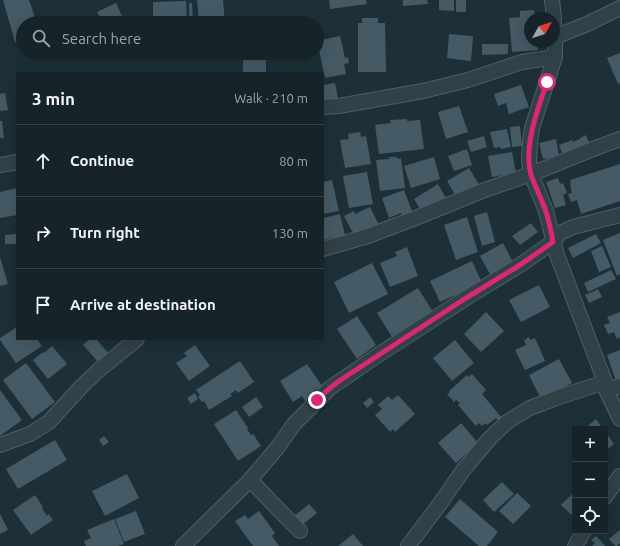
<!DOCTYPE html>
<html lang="en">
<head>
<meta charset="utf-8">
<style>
	body { margin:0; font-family:Ubuntu,sans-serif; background:#1f2c32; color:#f1f3f6 }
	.controls { position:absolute; right:12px; bottom:12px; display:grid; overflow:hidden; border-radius:0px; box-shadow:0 4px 16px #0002 }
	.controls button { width:36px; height:36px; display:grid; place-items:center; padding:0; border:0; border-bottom:1px solid #354147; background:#16242a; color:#f1f3f6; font:20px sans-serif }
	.compass { position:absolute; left:524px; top:12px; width:36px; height:36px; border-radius:50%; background:#16242a; box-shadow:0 4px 16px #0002; rotate:51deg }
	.stop { position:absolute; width:12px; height:12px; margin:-9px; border:3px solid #db2777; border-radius:50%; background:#fff }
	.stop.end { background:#db2777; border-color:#fff; box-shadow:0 1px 4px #0008 }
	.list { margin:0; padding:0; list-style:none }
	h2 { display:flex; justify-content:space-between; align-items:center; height:52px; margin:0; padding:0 16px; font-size:17px }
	h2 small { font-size:13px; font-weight:400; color:#9ea4a8 }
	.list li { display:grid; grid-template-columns:26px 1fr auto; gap:12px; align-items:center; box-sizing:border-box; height:72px; padding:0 16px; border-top:1px solid #354147 }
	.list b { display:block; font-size:15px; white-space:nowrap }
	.list em { font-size:13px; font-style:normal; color:#9ea4a8 }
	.icon { flex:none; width:22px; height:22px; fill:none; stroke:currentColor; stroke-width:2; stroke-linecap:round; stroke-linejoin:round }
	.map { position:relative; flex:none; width:620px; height:546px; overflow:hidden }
	.search { position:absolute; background:#16242a; box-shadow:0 4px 16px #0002; left:16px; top:16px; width:308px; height:44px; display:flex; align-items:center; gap:10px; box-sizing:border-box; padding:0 14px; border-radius:22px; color:#9ea4a8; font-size:15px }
	.panel { position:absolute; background:#16242a; box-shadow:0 4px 16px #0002; left:16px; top:72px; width:308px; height:268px; border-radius:0px }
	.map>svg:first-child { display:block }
	.building { fill:#455a65 }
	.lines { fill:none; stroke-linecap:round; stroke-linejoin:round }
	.street-casing { stroke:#4f5f67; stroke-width:16 }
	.street { stroke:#314148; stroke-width:14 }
	.route { stroke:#db2777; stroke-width:5 }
</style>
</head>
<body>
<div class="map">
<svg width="620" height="546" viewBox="0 0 620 546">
	<rect width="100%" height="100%" fill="#1d3038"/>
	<path class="building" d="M3,0H29L37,23H23V40L15,42Z
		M197,0H223L225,23H199Z
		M329,0H366L367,4L330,9Z
		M403,0H427L428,4L403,6Z
		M439,0H454V11L439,10Z
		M456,0H466V12H456Z
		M186,1L187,19H189V3H192L193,23H153V2Z
		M116,3L125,23H103L97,12Z
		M534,10L535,18H530V42H537L538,50L512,52L509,18L520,17V11Z
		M362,18H378V23H385L386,72H358V23H362Z
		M303,19L304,23H284V22Z
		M449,34L473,36L471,61L447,58Z
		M340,36L345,58L348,57L349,63L344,64L346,74L325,78L317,41Z
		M482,44H508V54L482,55Z
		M620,53V83L618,84L607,58Z
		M243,56H266V73H243Z
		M335,83L339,103L323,105V85Z
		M521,85L529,107L509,114L506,103L498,106L494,94Z
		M5,93L8,110L0,111V94Z
		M459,106L468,132L446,139L438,112Z
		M407,119V121L420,120L424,149L379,154L375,125L391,123L390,120Z
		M0,121H2L4,138H0Z
		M520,126L522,146L512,147L510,127Z
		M507,129L511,147L501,149L500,147L494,148L490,132Z
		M360,132L361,137L366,136L371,164L345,168L340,140L349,139L348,134Z
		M586,135L590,145L563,155L559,145L572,140L573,142L580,139V138Z
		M484,136L487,147L471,152L467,141Z
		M556,139L559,156L543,159L539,143Z
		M467,149L472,165L454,171L448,156Z
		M512,152L516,173L492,177L488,156Z
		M389,157H397V159L401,158L405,188L380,191L376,160L389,159Z
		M434,157L440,179L411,188L404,166Z
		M620,164V201L581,214L577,200L571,202L568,194L572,193L570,185H571L570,180Z
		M469,168L480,186L458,200L447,181Z
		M367,172L373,204L349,208L343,176Z
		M558,178L560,184L563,183L567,193L563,195L566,205L555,208L546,182Z
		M332,180L339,211L323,214V182Z
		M438,184L446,198L422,212L414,199Z
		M17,188V215L0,218V192Z
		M404,190L413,214L403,218L401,213L389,218L382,198Z
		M370,207L380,227L356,239L344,216L354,211L355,214Z
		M487,212L495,242L482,246L474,216Z
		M340,214L345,235L323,240V218Z
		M467,217L478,252L456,260L444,225Z
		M531,223L538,232L520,245L512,236Z
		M620,233V274L617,276L603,240Z
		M17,234V244H5V235Z
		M596,234L601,243L573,258L568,248Z
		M503,243L514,264L491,276L480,256Z
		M602,246L611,267L599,272L591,251Z
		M407,247L418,276L390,287L380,263L397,256L395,252Z
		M0,257L8,284L0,286Z
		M472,261L482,283L440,302L430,281Z
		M372,263L388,294L349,313L334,282Z
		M611,270L616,279L588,292L584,283Z
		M539,285L550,307L521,322L509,300Z
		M418,288L433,312L392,337L377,313Z
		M598,289L602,297L589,303L585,295Z
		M486,312L504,331L481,352L464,334Z
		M620,312V337L617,339L614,332L608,334L604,325L610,323L607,317Z
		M357,316L376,345L357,359L337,329Z
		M17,327V339H37L42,346L16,363L0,340V338Z
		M529,337L530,340L535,338L545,361L525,370L515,350L526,345L524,340Z
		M90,339H96L110,355L100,364L83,345Z
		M455,340L474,363L452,381L433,358Z
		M195,345L210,366L189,381L176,363L187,356L184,353Z
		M52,346L67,364L48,379L33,360L43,352L44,353Z
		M620,350V379L616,381L607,355Z
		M559,359L572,383L541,399L529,375Z
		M240,361L254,382L238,393L236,390L230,394L232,396L209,410L204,401L202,402L198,397L200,395L196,390Z
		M26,363L55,402L32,419L3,380Z
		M307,364L322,386L314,391L316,394L305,401L302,396L293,402L280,381Z
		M472,374L486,390L482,394L502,418L499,421L496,418L487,425L485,423L482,426L479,423L476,426L458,405L460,403L456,400L454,402L447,394L450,392L449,391L467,375L468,377Z
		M0,390L22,420L0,436Z
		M195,393L198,399L191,404L187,398Z
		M398,395L415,414L395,432L393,429L390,432L375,415L382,409L378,405L388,396L392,400Z
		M256,397L263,407L249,417L242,407Z
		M370,397L374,402L367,408L363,403Z
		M236,410L248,428L247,429L251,435L253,434L261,446L238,461L214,424Z
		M596,419L603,429H584Z
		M461,423L478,443L456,463L438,443Z
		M605,431L614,444L605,451Z
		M104,436L109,442L103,446L99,440Z
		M55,440L67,460L18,489L6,469Z
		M127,474L139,498L105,516L92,491Z
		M502,482L514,494L494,512L483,500Z
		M575,491V518L561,505Z
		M517,493L531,506L513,524L499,511Z
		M35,495L43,507L42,508L47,516L49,514L53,520L31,535L13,510Z
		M460,499L498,532L487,546H479L445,517Z
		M309,504L317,513L301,526L293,517Z
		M136,511L145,534L124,542L115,519Z
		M259,511L275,533L272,536L279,546H253L235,521L245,515L248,519Z
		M0,514L8,530L0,534Z
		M114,519L124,544L118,546H86L84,541L91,538L87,530Z
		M620,530V543L617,546H615L609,539Z
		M353,534L363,546H338Z
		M596,536L600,540L605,546H592L595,543L591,540Z"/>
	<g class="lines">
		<defs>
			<path id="street" d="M552,0L554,18
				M554,23L555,37V57L532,128L530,142L529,161L531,174L546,211L557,255L605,382L606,390L620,419
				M555,37L587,24L620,8
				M323,107L339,106L423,91L468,80L522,62L555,57
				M0,165L17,162
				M323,249L368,236L418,217L482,191L531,174L593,149L620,139
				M606,390L620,386
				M0,445L30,434L49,422L82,386L100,369L137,339
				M250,480C267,497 283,515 300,531
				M605,497L620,476
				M183,546L250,480L278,447L294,424L330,388L381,353L466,298L520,265L553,242L560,233L573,227L620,215
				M408,546L439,505L464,469L490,438L507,422L530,408L556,398L605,382
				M575,546L584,531"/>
		</defs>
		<use href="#street" class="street-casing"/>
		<use href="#street" class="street"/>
	</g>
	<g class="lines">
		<path class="route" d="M317,400L330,388L342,379L466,298L520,265L553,242C551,231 549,220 545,209C541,198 535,186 531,175C523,147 538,108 547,82"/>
	</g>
</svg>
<div class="controls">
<button>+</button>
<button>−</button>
<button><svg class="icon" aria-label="locate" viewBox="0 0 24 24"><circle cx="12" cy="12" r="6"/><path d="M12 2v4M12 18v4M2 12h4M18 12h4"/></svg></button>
</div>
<svg class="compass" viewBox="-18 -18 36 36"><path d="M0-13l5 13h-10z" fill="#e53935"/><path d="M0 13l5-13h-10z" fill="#9ea4a8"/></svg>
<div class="stop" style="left:547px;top:82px"></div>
<div class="stop end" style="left:317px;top:400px"></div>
<div class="search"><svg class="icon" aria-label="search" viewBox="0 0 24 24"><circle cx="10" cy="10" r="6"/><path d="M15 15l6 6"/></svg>Search here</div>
<section class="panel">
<h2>3 min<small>Walk · 210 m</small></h2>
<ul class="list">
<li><svg class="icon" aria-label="ahead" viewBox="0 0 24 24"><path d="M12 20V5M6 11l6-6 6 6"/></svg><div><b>Continue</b></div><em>80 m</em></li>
<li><svg class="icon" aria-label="right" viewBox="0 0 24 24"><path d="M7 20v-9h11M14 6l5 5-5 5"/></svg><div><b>Turn right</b></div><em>130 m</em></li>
<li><svg class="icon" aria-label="arrive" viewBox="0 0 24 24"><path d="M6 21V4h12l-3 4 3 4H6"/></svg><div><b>Arrive at destination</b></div></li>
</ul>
</section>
</div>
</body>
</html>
